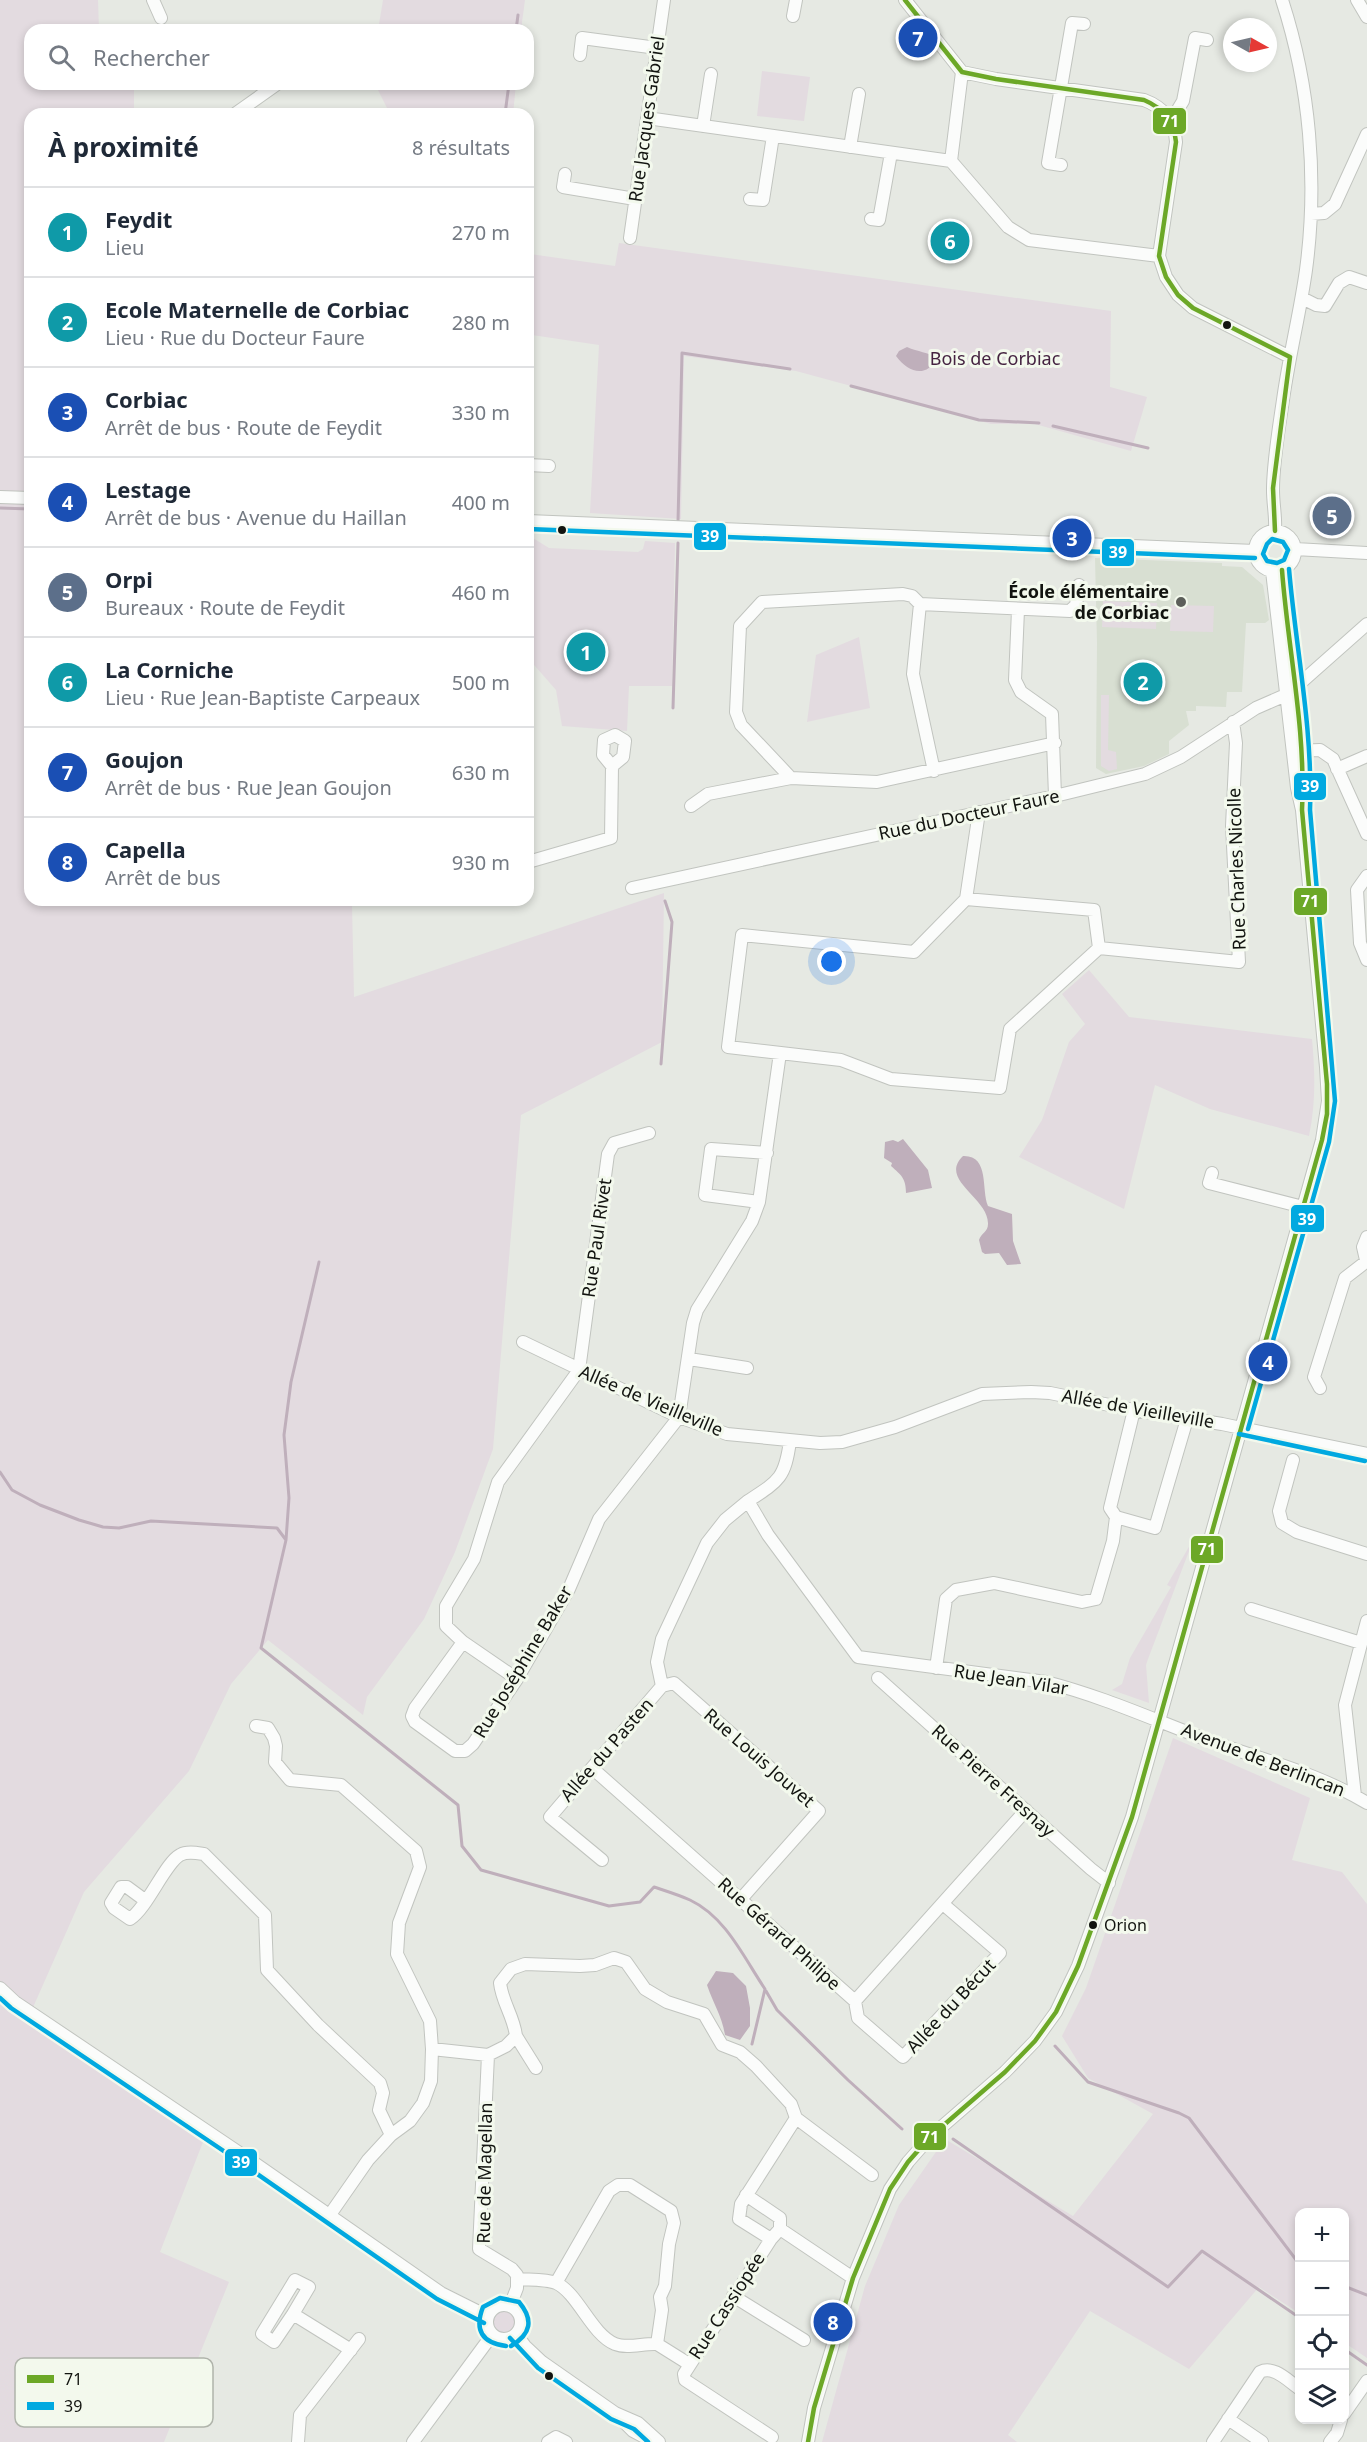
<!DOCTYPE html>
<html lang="fr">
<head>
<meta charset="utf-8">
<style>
	body { margin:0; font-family:"Noto Sans",sans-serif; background:#f2f2f3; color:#1f2937 }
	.controls { position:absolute; right:18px; bottom:18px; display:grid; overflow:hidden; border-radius:12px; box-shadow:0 3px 9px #0003 }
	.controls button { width:54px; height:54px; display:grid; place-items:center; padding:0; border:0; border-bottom:2px solid #e0e1e3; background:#fff; color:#1f2937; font:30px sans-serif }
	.compass { position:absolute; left:1223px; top:18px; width:54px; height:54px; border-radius:50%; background:#fff; box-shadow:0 3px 9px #0003; rotate:98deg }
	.you { position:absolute; left:832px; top:962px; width:21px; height:21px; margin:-15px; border:4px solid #fff; border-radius:50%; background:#1a73e8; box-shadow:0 0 0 9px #1a73e833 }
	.badge { display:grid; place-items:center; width:39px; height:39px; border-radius:50%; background:#b45309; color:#fff; font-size:20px; font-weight:700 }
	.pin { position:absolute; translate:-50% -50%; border:3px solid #fff; box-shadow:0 2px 6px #0006 }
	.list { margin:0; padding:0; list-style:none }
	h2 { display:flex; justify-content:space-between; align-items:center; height:78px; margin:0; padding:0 24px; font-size:26px }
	h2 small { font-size:20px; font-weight:400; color:#747a83 }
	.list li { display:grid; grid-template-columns:39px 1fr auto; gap:18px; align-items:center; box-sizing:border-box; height:90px; padding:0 24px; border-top:2px solid #e0e1e3 }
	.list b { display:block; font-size:22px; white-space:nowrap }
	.list p { margin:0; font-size:20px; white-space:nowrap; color:#747a83 }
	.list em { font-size:20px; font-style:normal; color:#747a83 }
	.icon { flex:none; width:33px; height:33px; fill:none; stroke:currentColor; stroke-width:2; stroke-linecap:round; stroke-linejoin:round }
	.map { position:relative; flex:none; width:1367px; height:2442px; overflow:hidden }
	.search { position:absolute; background:#fff; box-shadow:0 3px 9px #0003; left:24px; top:24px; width:510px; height:66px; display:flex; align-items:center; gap:15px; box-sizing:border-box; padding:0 21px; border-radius:18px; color:#747a83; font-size:22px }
	.panel { position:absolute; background:#fff; box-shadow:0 3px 9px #0003; left:24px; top:108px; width:510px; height:798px; border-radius:18px }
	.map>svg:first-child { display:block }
	.built { fill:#d8dfd2 }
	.green { fill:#e3dbe0 }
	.water { fill:#bfafbb }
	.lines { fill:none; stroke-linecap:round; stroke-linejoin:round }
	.stream { stroke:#bfafbb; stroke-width:3 }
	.minor-casing { stroke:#c1c4bf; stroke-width:14 }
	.minor { stroke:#fbfcfb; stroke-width:12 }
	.bus-1-casing { stroke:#f3f9ed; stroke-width:9 }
	.bus-2-casing { stroke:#f3f9ed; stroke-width:9 }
	.bus-1 { stroke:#6ca827; stroke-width:4.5 }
	.bus-2 { stroke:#01a9e0; stroke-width:4.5 }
	.bus-dot { fill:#121410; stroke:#f3f9ed; stroke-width:2 }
	.poi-dot { fill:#5c5f5a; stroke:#f3f9ed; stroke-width:2 }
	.labels { text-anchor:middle; stroke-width:6; stroke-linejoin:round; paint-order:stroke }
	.bus-label { font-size:16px; fill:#121410; stroke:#f3f9ed; text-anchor:start }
	.street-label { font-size:18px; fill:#121410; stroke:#f3f9ed }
	.park-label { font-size:18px; fill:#452341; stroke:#f3f9ed }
	.poi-label { font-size:18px; font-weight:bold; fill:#121410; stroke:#f3f9ed; text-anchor:end }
	.key { fill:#f3f9ed; stroke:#b0b4ab; stroke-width:1.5 }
	.key-label { font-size:16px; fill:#121410 }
	.line-badge { stroke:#f3f9ed; stroke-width:2 }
	.badge-label { font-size:16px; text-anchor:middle; font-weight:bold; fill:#fff }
</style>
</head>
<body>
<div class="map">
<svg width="1367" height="2442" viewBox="0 0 1367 2442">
	<rect width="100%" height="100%" fill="#e6e9e3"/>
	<path class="built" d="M1095,558L1222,563V566L1242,567L1263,585L1269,620L1265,623H1246L1242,692H1227L1226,707L1196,706V711H1186L1189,725L1169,741V754L1144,766L1106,774L1096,768L1097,643Z"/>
	<path class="green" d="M0,0H98L99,30H30V84H134V114H30V900H292L352,904L354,997L664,893L662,1042L521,1115L493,1449L455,1552L424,1619L367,1697L363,1715L268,1640L231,1684L189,1771L84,1892L27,2021L203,2142L160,2252L229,2282L164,2442H0Z
		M383,0H525L521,30H378Z
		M762,71L810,77L804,121L757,116Z
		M375,84H516L513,114H395L389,112Z
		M619,243L1111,311L1110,387L1147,397L1131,451L1035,424H991L796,371L684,356L681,519L590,513L599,345L532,335C536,308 527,281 530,254L615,266Z
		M528,535L549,548L638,552L643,549L645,541L675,543L672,686H629L627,731L562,726L556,690L528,658Z
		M1103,601L1157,603L1156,629L1102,627Z
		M1171,605L1214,606L1213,632L1170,631Z
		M859,637L870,708L807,722L816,655Z
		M1101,695H1109L1108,750L1116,752L1117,769L1109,771L1101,766Z
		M1089,970L1129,1017L1312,1039C1315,1072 1316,1103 1309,1136L1210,1109L1155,1085L1124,1209L1019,1157L1042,1120L1069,1042L1085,1024L1062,994Z
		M1194,1538L1148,1659L1146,1665L1149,1703L1112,1690L1122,1684L1130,1658L1171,1587L1167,1585Z
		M1173,1738L1310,1798L1292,1860L1342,1872L1367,1904V2358L1345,2343L1344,2212H1300L1299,2313L1259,2287L1189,2369L1090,2311L1008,2435L1017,2442H822L865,2286L899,2205L945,2139L1073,2216L1153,2114L1088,2078L1062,2036L1086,1988Z
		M493 2322a11 11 0 1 1 22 0a11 11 0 1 1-22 0Z"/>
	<path class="water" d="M907,347C918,352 928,352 937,358C926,379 908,372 896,356L899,351Z
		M903,1139L928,1170L932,1188L906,1193C906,1178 901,1175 891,1166L892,1163L884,1158L885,1142L893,1140L898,1142Z
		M963,1156C990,1155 981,1190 988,1206L1012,1214L1013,1241L1021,1264L1007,1265L999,1253L985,1254L982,1252L979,1240C981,1233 988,1232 988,1224C989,1198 938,1180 963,1156Z
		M716,1971L733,1973L746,1986L750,2008V2026L740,2040L725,2035C722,2016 713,2003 707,1985Z"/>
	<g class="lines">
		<path class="stream" d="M516,30L518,15
			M505,114L509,84
			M851,386L979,420L1039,423
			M1053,426L1148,448
			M0,508L30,509
			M678,522L682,353L790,369
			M673,708L678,543
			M661,1064L672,922L665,901
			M0,1472L12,1490L40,1505L79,1520L103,1527L119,1528L151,1521L277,1528L286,1540L261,1648L458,1805L462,1846L481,1870L609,1906L640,1902L654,1887C666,1891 679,1895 690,1900C726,1917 744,1958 765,1989L752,2044
			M286,1540L289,1498L284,1435L291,1382L319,1262
			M766,1991L777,2010L848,2080L902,2129
			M1055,2046L1088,2082L1179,2113L1189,2118L1300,2265
			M953,2139L1168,2287L1202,2251L1300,2318
			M1344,2286L1367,2295
			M1344,2349L1367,2365"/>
		<defs>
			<path id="minor" d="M153,0L161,18
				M905,0L962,72L996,79L1144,100C1163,107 1175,121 1176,142L1159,256L1166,277L1178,295L1193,308L1290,357
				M1357,0L1367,17
				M793,16L796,0
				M580,55L582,38L657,48
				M962,72L951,161L1008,227L1029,240L1159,256
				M235,114L277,84
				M647,118L951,161
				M1171,121L1183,101L1195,38L1207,40
				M703,126L711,74
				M850,147L859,94
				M1061,165L1048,163L1072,23L1084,24
				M565,174L563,187L635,199
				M750,199L763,200L773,136
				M1311,214L1324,213L1335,204L1367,134
				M871,219L879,220L891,153
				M630,238L664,0
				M1302,298L1316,305L1325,306L1339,283L1349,277L1367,283
				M528,465L549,466
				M0,497L30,498
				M528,521L1255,551
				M1255 551a20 20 0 1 1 40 0a20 20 0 1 1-40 0Z
				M1275,531C1276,517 1273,504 1273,490C1273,463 1279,427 1283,400C1289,356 1300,313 1306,270C1318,180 1310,86 1282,0
				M1295,549L1367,553
				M1282,570L1293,671
				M920,604L913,674L934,771
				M1018,610L1015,680L1021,692L1052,714L1055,796
				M1296,695L1303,776
				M1294,751L1320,750L1333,759L1367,834
				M1337,769L1367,756
				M791,778L741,725L736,712L740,626L762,602L903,594L912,596L920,604L1070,611L1076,605L1079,585
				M691,806L708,794L791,778L877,782L1055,743
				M979,812L966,899L914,952L742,935L728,1047L841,1060L891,1079L1000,1088L1010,1029L1099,948
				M528,862L611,838L612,766L603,755L604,740L615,735L625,741L623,757L612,766
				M1367,876L1357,890L1360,943L1367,960
				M632,888L1055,796L1145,774L1181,757L1256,708L1288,694L1367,624
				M966,899L1094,910L1099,948L1239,962L1232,826L1236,743L1233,722
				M649,1133L614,1143L608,1154L579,1370L498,1482L474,1559L446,1606V1626L463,1642L415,1708L412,1716L415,1722L455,1751H465L473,1744L517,1679L569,1589L599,1519L679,1417L693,1323L697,1310L752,1221L759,1202L780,1053
				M1212,1173L1209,1183L1303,1207
				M759,1202L705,1195L711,1149L767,1153
				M1366,1260L1363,1247L1367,1237
				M523,1342L679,1417L727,1434L820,1443L842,1442L895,1427L982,1394L1031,1392L1050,1393L1134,1410L1222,1424L1367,1454
				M689,1359L747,1368
				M1320,1388L1314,1377L1345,1278L1367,1261
				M1134,1410L1110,1508L1116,1517L1155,1528L1187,1419
				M790,1441C785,1478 779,1481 748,1501L768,1535L858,1657L1046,1682C1101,1696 1152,1719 1205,1739C1259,1759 1318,1773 1367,1803
				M1293,1460L1279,1511L1282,1523L1297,1532L1367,1554
				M1251,1609L1361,1643
				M463,1642L517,1679
				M936,1668L946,1599L956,1590L994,1583L1082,1602L1096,1599L1113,1541L1116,1517
				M878,1678L1091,1869L1109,1883
				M662,1686L674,1683L819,1811L741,1899
				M662,1686L657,1662L662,1639L707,1543L725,1520L748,1501
				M256,1726L268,1728L274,1738L276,1746L275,1762L290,1780L341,1785L416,1851L420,1867L399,1923L397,1954L430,2021L432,2049L431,2081L423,2103L410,2121L391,2135L368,2160L329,2216
				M592,1768L855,2001L1026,1810
				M1355,1796L1345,1705L1367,1621
				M602,1860L550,1817L662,1686
				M146,1901L127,1887H121L111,1903L114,1908L130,1919C148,1907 165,1863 180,1855C187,1851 197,1853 204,1854L265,1915L267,1970L318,2025L380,2083L383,2093L379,2110L391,2135
				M0,1988L15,2002L247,2158L441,2293L487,2316
				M855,2001L858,2018L903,2057L1000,1953L943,1904
				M516,2036L536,2068
				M432,2049L488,2055
				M746,2195L780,2218V2229L853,2278
				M780,2229L771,2239L739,2219L741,2204L796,2118
				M771,2239L684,2374L685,2380L772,2437
				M518,2279C529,2280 546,2279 556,2283C578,2293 591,2334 615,2344C627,2349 644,2343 657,2344L662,2310L660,2297L665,2286L669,2244L674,2223L671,2211L630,2185H618L609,2191L556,2283
				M733,2296L804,2340
				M487 2322a17 17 0 1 1 34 0a17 17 0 1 1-34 0Z
				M510,2306L517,2288V2275L512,2269L479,2249L488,2055L506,2046L516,2036C514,2017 502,2002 500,1983L511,1969L525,1964L580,1966L595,1965L614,1958L626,1962L645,1989L667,2002L704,2014L722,2045L740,2052L756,2066L791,2104L796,2118L872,2175
				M293,2314L274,2342L262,2334L295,2280L309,2287L293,2314L351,2350
				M516,2334L525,2346L542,2362L615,2413L638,2423L659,2442
				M657,2344L689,2364
				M1344,2414L1367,2381
				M620,2418L633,2431L654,2442
				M1228,2419L1262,2442
				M298,2442L300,2415L359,2339
				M413,2442L492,2335
				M548,2442L556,2437L566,2442
				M808,2442L814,2408L853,2278L890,2189L908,2162L930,2137L1005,2072L1035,2041L1056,2012L1078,1966L1132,1817L1322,1140L1328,1101L1326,1067L1302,810L1297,788L1272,571
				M1213,2442L1260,2372C1274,2365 1288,2381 1300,2389
				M1330,2442L1337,2433L1341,2420"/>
		</defs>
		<use href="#minor" class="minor-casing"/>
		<use href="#minor" class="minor"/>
		<defs>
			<path id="bus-1" d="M905,0L962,72L996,79L1144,100C1163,108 1174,121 1176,142L1159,256L1166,277L1178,295L1193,308L1290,357
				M1275,531L1273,488L1290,357
				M808,2442L814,2408L853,2278L890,2189L908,2162L930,2137L1005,2072L1035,2041L1056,2012L1078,1966L1132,1817L1322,1140L1327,1114V1084L1302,810C1306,729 1288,650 1282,570"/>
			<path id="bus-2" d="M528,529L1255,558
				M1288,550L1283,542L1272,539L1267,544L1263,554L1267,561L1277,563L1284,560L1288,550
				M1248,1429L1329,1142L1335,1101L1310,810C1313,729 1296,650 1289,569
				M1239,1434L1365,1461
				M0,1998L11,2008L243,2164L437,2299L484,2323
				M510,2338L538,2368L611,2419L634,2429L648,2442
				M506,2346C482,2343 474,2330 483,2307L500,2298L519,2302C534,2320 531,2334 511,2346"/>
		</defs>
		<use href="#bus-1" class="bus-1-casing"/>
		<use href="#bus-2" class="bus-2-casing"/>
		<use href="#bus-1" class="bus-1"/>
		<use href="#bus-2" class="bus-2"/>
	</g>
	<g class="bus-dot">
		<circle cx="1227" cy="325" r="5"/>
		<circle cx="562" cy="530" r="5"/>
		<circle cx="1093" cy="1925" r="5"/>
		<circle cx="549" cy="2376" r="5"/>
	</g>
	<circle class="poi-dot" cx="1181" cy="602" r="6"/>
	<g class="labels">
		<g class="bus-label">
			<text x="1104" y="1931">Orion</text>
		</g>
		<g class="street-label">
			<text transform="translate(647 119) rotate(-82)" y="6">Rue Jacques Gabriel</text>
			<text transform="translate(969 815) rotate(-12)" y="6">Rue du Docteur Faure</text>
			<text transform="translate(1237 869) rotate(-92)" y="6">Rue Charles Nicolle</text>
			<text transform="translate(597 1238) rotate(-82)" y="6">Rue Paul Rivet</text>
			<text transform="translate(651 1401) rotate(23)" y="6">Allée de Vieilleville</text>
			<text transform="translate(1138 1409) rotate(10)" y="6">Allée de Vieilleville</text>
			<text transform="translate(523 1662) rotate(-59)" y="6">Rue Joséphine Baker</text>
			<text transform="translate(1011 1680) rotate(9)" y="6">Rue Jean Vilar</text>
			<text transform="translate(607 1750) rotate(-49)" y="6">Allée du Pasten</text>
			<text transform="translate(759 1758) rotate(41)" y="6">Rue Louis Jouvet</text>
			<text transform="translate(1263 1760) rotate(21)" y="6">Avenue de Berlincan</text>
			<text transform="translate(993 1781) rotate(42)" y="6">Rue Pierre Fresnay</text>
			<text transform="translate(779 1934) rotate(42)" y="6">Rue Gérard Philipe</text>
			<text transform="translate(951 2006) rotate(-47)" y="6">Allée du Bécut</text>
			<text transform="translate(485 2173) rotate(-89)" y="6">Rue de Magellan</text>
			<text transform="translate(727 2306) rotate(-57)" y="6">Rue Cassiopée</text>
		</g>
		<g class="park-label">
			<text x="995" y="365">Bois de Corbiac</text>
		</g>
		<g class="poi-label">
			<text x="1169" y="598">École élémentaire<tspan x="1169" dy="21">de Corbiac</tspan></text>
		</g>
	</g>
	<rect x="15" y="2358" width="198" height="69" rx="9" class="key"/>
	<rect x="27" y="2375" width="27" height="8" fill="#6ca827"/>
	<rect x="27" y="2402" width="27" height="8" fill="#01a9e0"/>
	<g class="key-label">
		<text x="64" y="2385">71</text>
		<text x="64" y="2412">39</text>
	</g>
	<g class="line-badge">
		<rect x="1152" y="107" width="35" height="28" rx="6" fill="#6ca827"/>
		<rect x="693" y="522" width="34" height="29" rx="6" fill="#01a9e0"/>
		<rect x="1101" y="538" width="34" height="29" rx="6" fill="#01a9e0"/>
		<rect x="1293" y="772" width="34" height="29" rx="6" fill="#01a9e0"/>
		<rect x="1293" y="887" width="35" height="29" rx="6" fill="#6ca827"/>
		<rect x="1290" y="1204" width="35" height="29" rx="6" fill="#01a9e0"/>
		<rect x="1190" y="1535" width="34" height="29" rx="6" fill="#6ca827"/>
		<rect x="913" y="2122" width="34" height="29" rx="6" fill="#6ca827"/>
		<rect x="224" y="2148" width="34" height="29" rx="6" fill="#01a9e0"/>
	</g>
	<g class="badge-label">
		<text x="1170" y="127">71</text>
		<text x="710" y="542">39</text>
		<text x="1118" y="558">39</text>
		<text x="1310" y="792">39</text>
		<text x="1310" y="907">71</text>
		<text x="1307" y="1225">39</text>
		<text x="1207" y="1555">71</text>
		<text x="930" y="2143">71</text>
		<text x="241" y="2168">39</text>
	</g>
</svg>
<div class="controls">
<button>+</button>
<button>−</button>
<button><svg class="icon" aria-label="locate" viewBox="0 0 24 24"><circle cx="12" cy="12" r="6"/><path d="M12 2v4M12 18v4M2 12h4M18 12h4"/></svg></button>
<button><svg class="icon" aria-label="layers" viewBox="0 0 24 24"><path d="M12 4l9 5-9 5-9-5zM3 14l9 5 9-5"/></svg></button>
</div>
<svg class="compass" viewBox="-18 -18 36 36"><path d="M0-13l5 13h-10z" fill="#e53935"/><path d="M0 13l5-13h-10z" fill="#747a83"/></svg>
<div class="you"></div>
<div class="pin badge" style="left:586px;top:652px;background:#0f9aa8">1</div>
<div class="pin badge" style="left:1143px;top:682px;background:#0f9aa8">2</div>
<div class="pin badge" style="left:1072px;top:538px;background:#1a4fb4">3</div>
<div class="pin badge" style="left:1268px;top:1362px;background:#1a4fb4">4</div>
<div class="pin badge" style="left:1332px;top:516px;background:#5c6f8a">5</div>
<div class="pin badge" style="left:950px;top:241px;background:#0f9aa8">6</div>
<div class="pin badge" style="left:918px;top:38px;background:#1a4fb4">7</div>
<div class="pin badge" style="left:833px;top:2322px;background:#1a4fb4">8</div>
<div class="search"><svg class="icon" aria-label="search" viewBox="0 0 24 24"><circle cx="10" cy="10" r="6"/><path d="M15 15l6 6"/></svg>Rechercher</div>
<section class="panel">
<h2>À proximité<small>8 résultats</small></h2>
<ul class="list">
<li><span class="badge" style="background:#0f9aa8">1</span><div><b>Feydit</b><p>Lieu</p></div><em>270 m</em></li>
<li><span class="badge" style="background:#0f9aa8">2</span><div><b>Ecole Maternelle de Corbiac</b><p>Lieu · Rue du Docteur Faure</p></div><em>280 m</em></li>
<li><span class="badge" style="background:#1a4fb4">3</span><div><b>Corbiac</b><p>Arrêt de bus · Route de Feydit</p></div><em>330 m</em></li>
<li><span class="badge" style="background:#1a4fb4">4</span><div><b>Lestage</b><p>Arrêt de bus · Avenue du Haillan</p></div><em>400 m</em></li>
<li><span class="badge" style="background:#5c6f8a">5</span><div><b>Orpi</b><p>Bureaux · Route de Feydit</p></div><em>460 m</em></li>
<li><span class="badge" style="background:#0f9aa8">6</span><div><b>La Corniche</b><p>Lieu · Rue Jean-Baptiste Carpeaux</p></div><em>500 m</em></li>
<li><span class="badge" style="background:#1a4fb4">7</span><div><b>Goujon</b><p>Arrêt de bus · Rue Jean Goujon</p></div><em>630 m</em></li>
<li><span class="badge" style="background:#1a4fb4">8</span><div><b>Capella</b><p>Arrêt de bus</p></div><em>930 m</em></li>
</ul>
</section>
</div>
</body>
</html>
